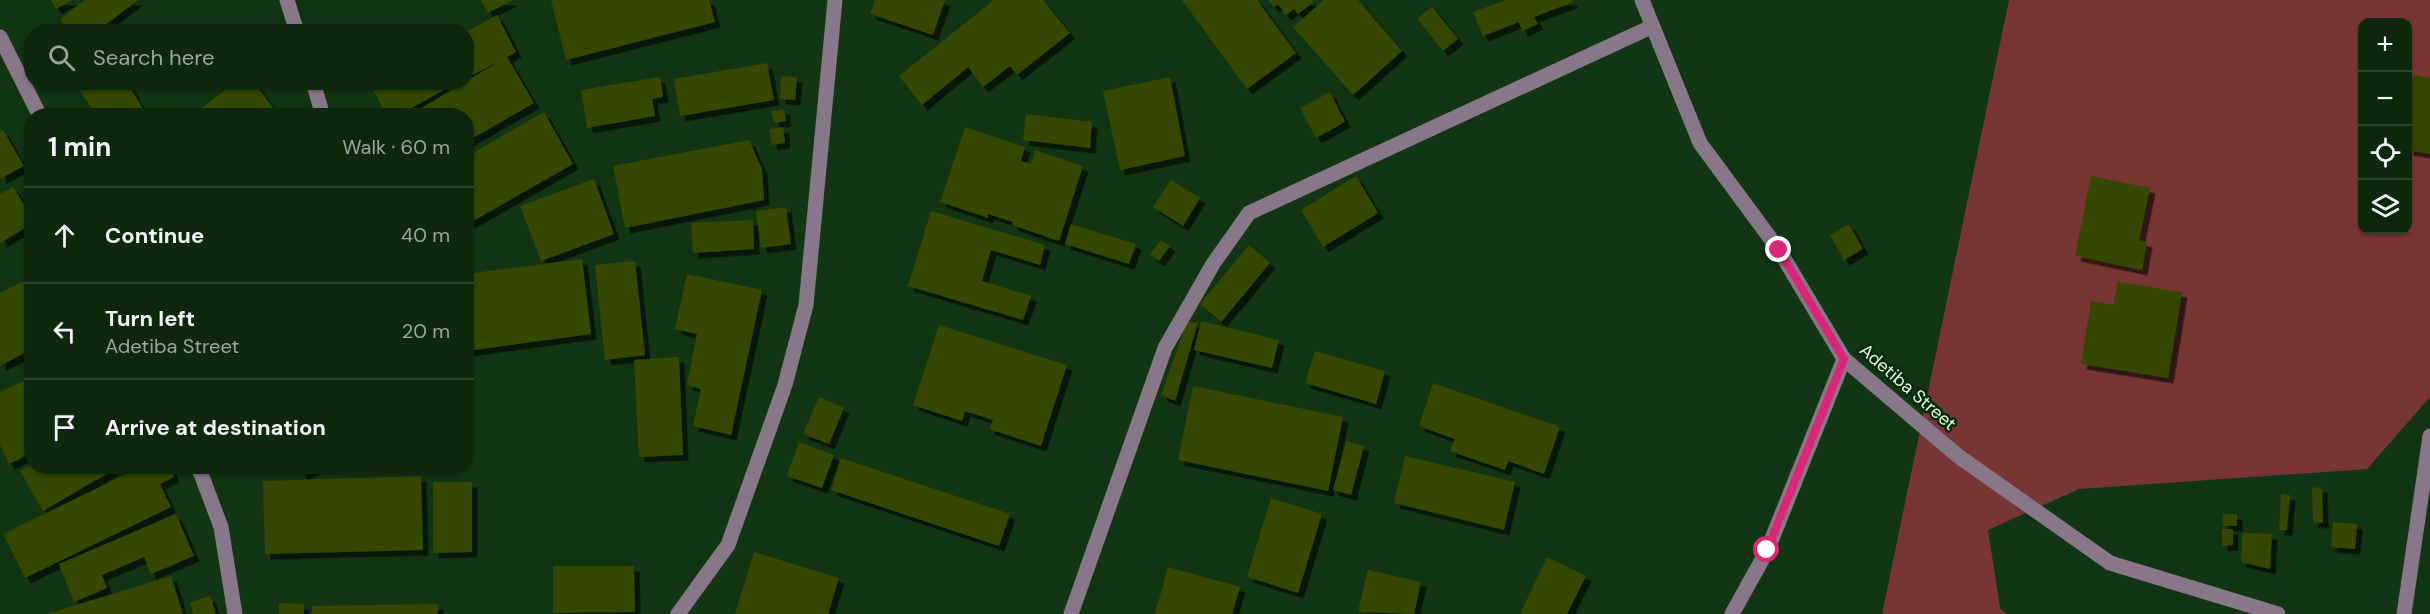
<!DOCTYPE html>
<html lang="en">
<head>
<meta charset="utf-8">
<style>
	body { margin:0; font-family:"DM Sans",sans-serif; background:#173017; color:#f1f3f6 }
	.controls { position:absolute; right:18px; top:18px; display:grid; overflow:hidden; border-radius:12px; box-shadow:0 2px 4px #0004 }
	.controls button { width:54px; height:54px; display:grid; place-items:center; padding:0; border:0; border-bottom:2px solid #2e442e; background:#0e280e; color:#f1f3f6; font:30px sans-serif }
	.stop { position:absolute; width:18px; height:18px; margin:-14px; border:4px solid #db2777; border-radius:50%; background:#fff }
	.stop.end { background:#db2777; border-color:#fff; box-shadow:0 2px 6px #0008 }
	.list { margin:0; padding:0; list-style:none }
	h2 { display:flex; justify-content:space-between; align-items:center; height:78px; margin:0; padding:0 24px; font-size:26px }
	h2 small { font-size:20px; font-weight:400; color:#9ba69e }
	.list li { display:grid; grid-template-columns:39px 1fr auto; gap:18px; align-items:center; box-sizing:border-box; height:96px; padding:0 24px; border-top:2px solid #2e442e }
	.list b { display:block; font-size:22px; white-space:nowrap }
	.list p { margin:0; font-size:20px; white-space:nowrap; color:#9ba69e }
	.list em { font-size:20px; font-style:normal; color:#9ba69e }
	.icon { flex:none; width:33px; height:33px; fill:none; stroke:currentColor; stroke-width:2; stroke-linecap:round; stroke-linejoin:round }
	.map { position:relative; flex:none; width:2430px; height:614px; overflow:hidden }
	.search { position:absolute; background:#0e280e; box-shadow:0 2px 4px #0004; left:24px; top:24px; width:450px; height:66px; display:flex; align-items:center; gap:15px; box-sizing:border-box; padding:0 21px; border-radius:24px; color:#9ba69e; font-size:22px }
	.panel { position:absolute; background:#0e280e; box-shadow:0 2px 4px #0004; left:24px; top:108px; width:450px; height:366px; border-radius:24px }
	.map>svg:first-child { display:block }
	.green { fill:#773634; fill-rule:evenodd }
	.building { fill:#354700; filter:url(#shadow) }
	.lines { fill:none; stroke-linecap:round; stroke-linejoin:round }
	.minor { stroke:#877788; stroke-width:15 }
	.route { stroke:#db2777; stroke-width:8 }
	.labels { text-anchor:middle; stroke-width:5; stroke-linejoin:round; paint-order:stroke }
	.street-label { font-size:18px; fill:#e5fae4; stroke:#072c09 }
</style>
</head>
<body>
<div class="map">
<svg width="2430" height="614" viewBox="0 0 2430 614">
	<defs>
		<filter id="shadow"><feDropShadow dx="5.5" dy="5.5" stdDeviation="0" flood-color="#0009"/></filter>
	</defs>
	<rect width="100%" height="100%" fill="#123613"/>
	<path class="green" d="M2009,0H2430V397L2367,469L2079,489L1988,530L2000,608L2007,614H1882ZM2362,22H2408V230H2362Z"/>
	<path class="building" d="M51,0H72L56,9Z
		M85,0H138L96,32H69L60,19Z
		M481,0H513L488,13Z
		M551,0H709L715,22L566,60Z
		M875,0H945L933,35L870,14Z
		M994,0H1043L1070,33L1017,75L1010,66L983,87L968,67L922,105L899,76Z
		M1182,0H1257L1296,53L1247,89Z
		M1268,0H1312L1314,2L1298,14L1294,9L1286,15L1278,4L1274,7Z
		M1324,0H1358L1402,51L1353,95L1293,27Z
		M1506,0H1572L1573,2L1534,17L1538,24L1522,31L1519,22L1483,36L1473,12Z
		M1432,7L1458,39L1443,51L1417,18Z
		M497,15L516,52L507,57L534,103L466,142V116H408L502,60L466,78V32Z
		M767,63L774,100L680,116L674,79Z
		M2413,75L2430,78V154L2408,150V106Z
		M781,76L797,77L795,100L780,99Z
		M660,77L663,97L652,99L655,116L587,128L581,90Z
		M1170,77L1185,156L1120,170L1103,91Z
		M75,82H127L147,116H96Z
		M235,82H254L279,116H192Z
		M373,82H458L397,116H387L370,84Z
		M1330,92L1345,122L1316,138L1300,108Z
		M784,109L786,121L774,123L771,111Z
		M544,112L573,164L466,225V157Z
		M1026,114L1092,122L1090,148L1023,140Z
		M783,127L785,143L772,145L769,129Z
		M965,127L1025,147L1021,161L1031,164L1035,150L1083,166L1059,241L1012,225L1013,222L988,214V218L940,202Z
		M3,130L24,166L0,179V132Z
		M749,140L762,169L764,200L625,228L613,166Z
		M1356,176L1378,213L1323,247L1301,210Z
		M2091,176L2150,188L2139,240L2147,242L2142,270L2075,256Z
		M594,179L614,234L541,261L520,206Z
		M1171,180L1200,198L1183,226L1153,207Z
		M13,187L32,218V224L0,243V194Z
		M786,207L791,244L761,248L756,211Z
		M931,211L1045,245L1040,265L991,250L982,281L1031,296L1023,320L908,286Z
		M753,220L754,249L693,253L691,223Z
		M1071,224L1136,244L1129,264L1065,244Z
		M1849,224L1863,249L1844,260L1830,235Z
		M1161,240L1170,246L1159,261L1150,254Z
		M1249,245L1270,263L1221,322L1200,304Z
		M582,259L591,334L467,351L466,274Z
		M635,261L645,355L605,360L595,265Z
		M687,274L762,290L731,435L693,426L701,389L687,385L697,334L675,329Z
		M32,277V349L0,366V293Z
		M2118,282L2182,292L2168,378L2081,364L2091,301L2113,305Z
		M1187,321L1198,323L1175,401L1161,395Z
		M1201,321L1279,340L1272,368L1194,350Z
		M939,325L1067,365L1041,446L989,429L993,420L965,411L962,421L913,405Z
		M1315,351L1385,371L1376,404L1305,383Z
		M679,357L683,455L639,457L634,360Z
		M32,377V453L9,464L0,445V392Z
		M1433,383L1560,427L1544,474L1508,461L1505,470L1450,451L1455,439L1419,426Z
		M1193,386L1343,417L1328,491L1178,460Z
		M819,397L844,408L829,444L803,434Z
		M1346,441L1364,446L1351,495L1333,490Z
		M799,442L834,455L822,488L787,476Z
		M1405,456L1515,482L1504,530L1394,503Z
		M841,458L1010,514L999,546L831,490Z
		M32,465V466H120L43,511L20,471Z
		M143,466H170L174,477L160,484L171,507L25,578L3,534Z
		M298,466H321L302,475Z
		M421,476L423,550L265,554L263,481Z
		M433,482H472V552L433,553Z
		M2322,487L2323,523L2313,522L2312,488Z
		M2281,494L2290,495L2287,530H2279Z
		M1271,498L1322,514L1298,593L1247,577Z
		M176,514L194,556L151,574L144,557L102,575L107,588L74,602L59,564Z
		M2223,514H2237V526H2223Z
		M2333,522L2357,524L2355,549L2331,547Z
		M2222,529H2233V545L2222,546Z
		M2242,533L2272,534L2270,569L2241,562Z
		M754,552L839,578L828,614H735Z
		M1547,557L1586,576L1567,614H1520Z
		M553,566H634L635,612L553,613Z
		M1168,567L1240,587L1232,614H1155Z
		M1368,570L1421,582L1414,614L1358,612Z
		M171,576L183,614H50V613Z
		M210,596L216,614H193L190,602Z
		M279,603L304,604V614H279Z
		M438,604V614H312V606Z"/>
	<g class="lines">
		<path class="minor" d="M287,0L297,32
			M1642,0L1700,143L1779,250L1844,359L1958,456L2110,563L2278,614
			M0,37L40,116
			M313,82L323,116
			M198,466L221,527L235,614
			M678,614L728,545L785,385L806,305L835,0
			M1071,614L1165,348L1213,264L1249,213L1651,27
			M1732,614L1767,551L1844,359
			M2404,614L2430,436"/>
	</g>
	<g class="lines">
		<path class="route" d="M1767,550L1844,359L1779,250"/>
	</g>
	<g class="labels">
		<g class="street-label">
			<text transform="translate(1908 387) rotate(41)" y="6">Adetiba Street</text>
		</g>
	</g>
</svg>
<div class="controls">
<button>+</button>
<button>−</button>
<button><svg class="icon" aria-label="locate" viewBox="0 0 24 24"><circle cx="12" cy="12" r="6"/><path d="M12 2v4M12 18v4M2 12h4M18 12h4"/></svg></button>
<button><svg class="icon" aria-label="layers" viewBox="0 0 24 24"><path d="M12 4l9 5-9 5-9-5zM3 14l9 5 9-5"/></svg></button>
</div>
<div class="stop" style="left:1767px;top:550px"></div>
<div class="stop end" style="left:1779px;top:250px"></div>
<div class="search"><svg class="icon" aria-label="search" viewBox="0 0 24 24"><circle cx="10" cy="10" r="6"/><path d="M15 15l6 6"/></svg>Search here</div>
<section class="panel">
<h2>1 min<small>Walk · 60 m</small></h2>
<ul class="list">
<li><svg class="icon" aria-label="ahead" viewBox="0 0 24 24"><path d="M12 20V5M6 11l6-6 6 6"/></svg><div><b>Continue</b></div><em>40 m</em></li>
<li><svg class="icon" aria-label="left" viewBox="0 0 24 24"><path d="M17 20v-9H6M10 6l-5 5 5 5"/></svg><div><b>Turn left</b><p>Adetiba Street</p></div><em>20 m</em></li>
<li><svg class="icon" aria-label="arrive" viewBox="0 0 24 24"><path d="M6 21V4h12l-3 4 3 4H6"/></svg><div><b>Arrive at destination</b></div></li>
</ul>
</section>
</div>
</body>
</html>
